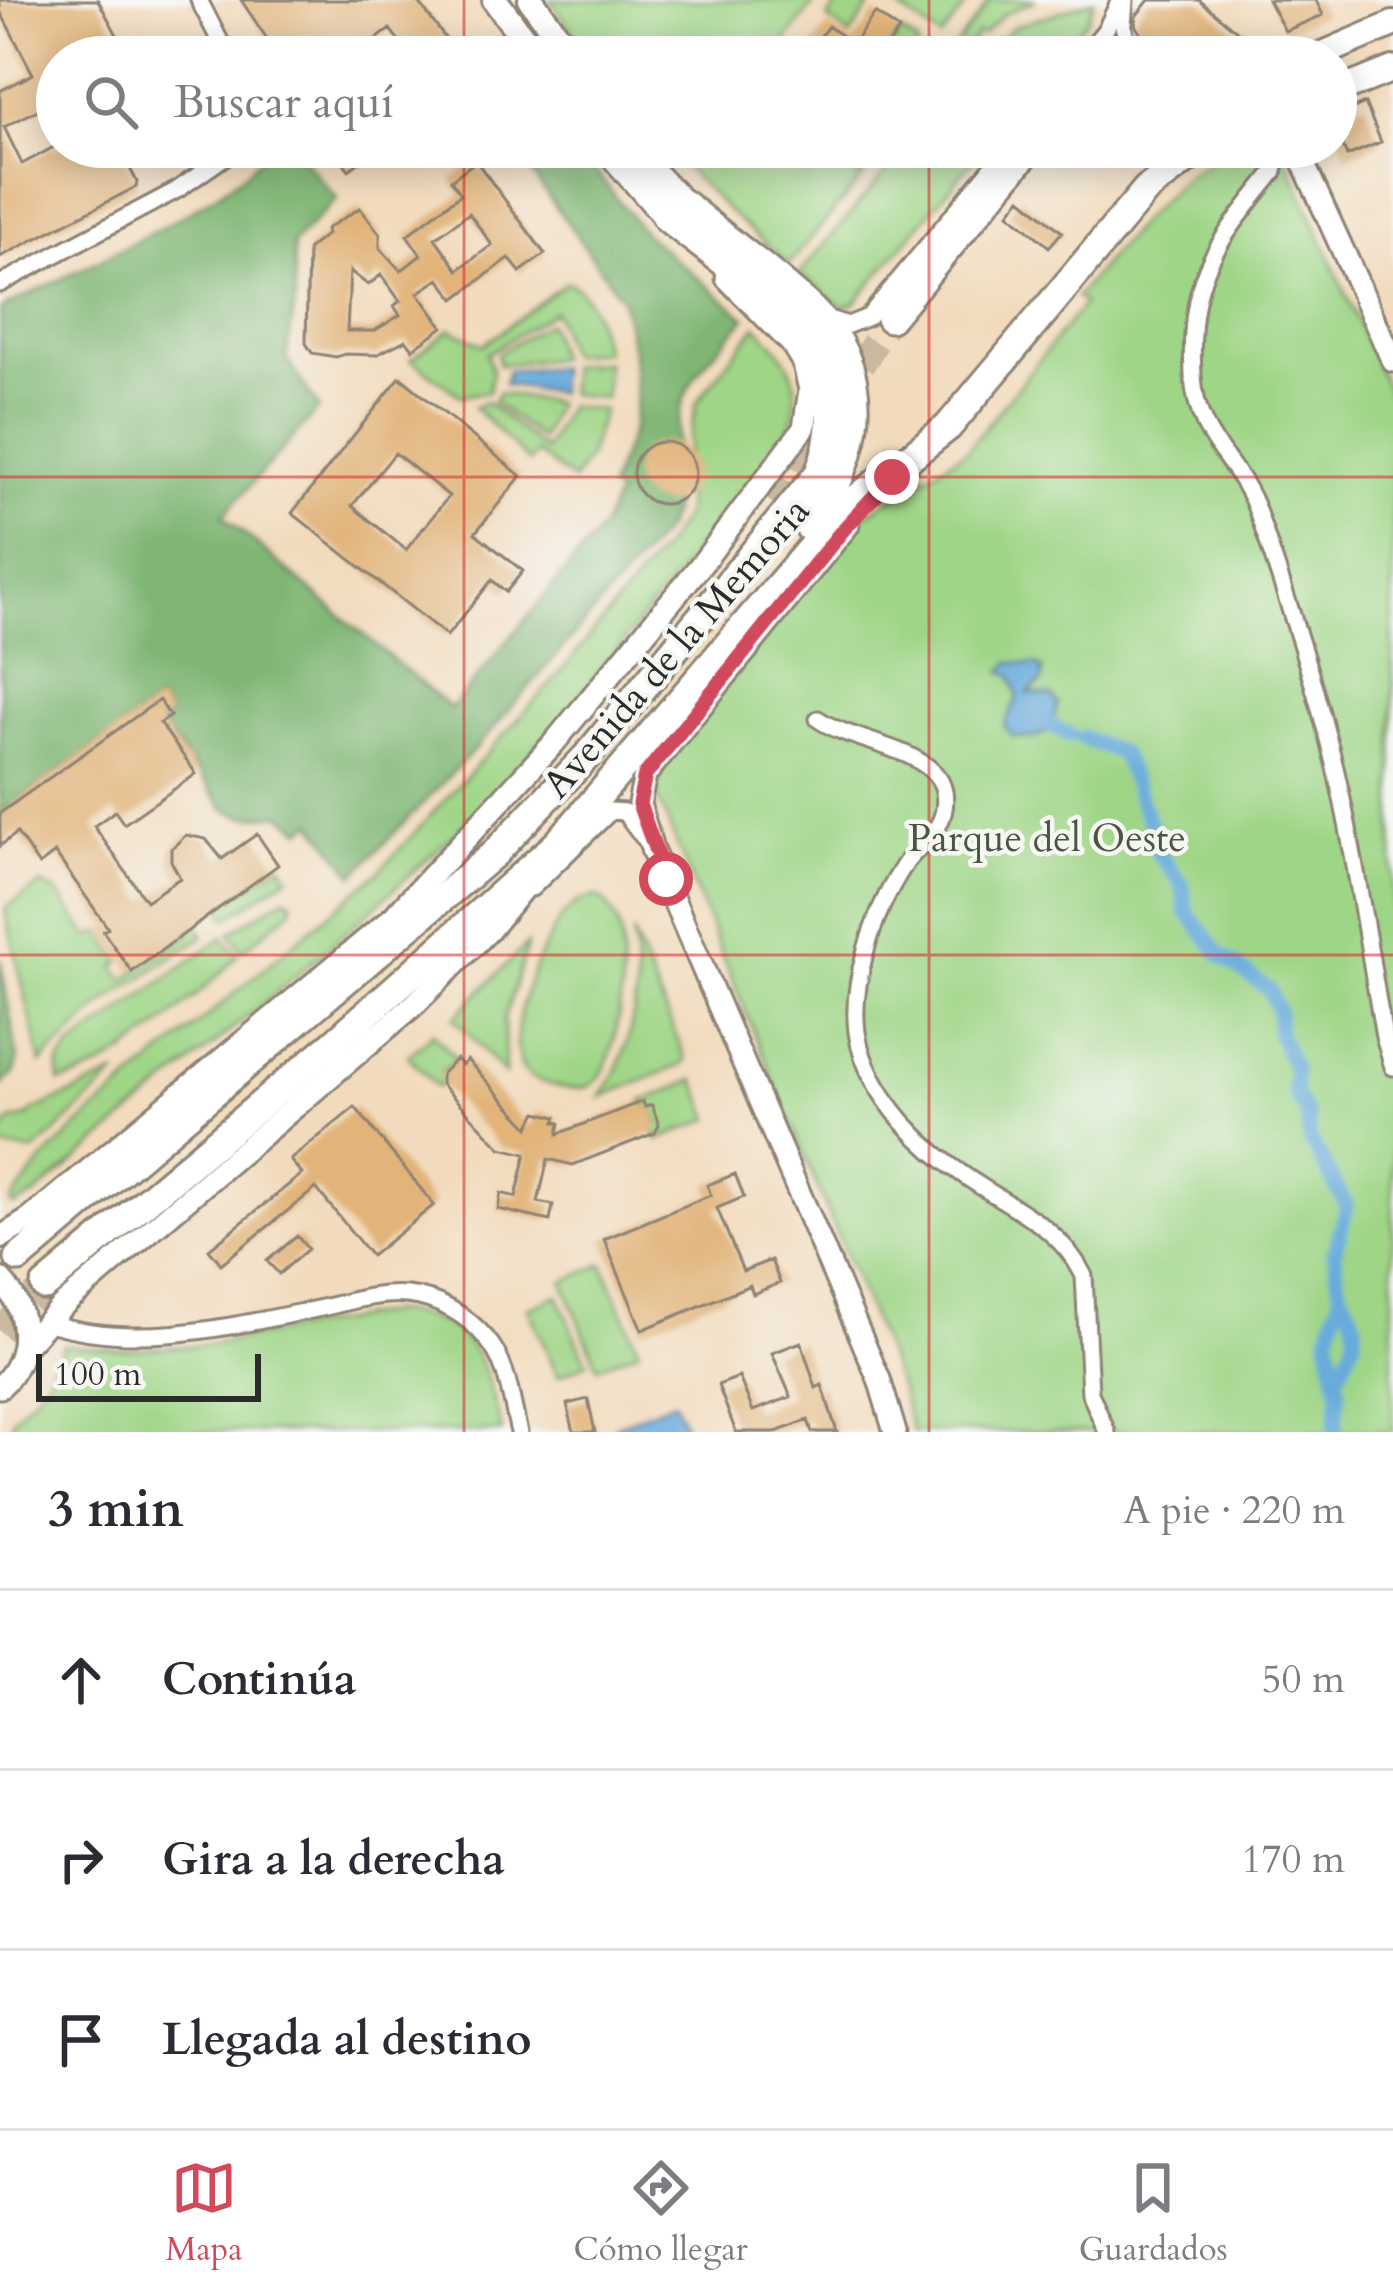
<!DOCTYPE html>
<html lang="es">
<head>
<meta charset="utf-8">
<style>
	body { margin:0; font-family:Cardo,serif; background:#f2f2f3; color:#2b2b33 }
	.scale { position:absolute; left:36px; bottom:30px; width:225px; box-sizing:border-box; padding-left:12px; border:6px solid #2b2b2b; border-top:0; font-size:33px; line-height:42px; white-space:nowrap; color:#2b2b2b; -webkit-text-stroke:9px #f6f6f2; paint-order:stroke }
	.stop { position:absolute; width:36px; height:36px; margin:-27px; border:9px solid #d1495b; border-radius:50%; background:#fff }
	.stop.end { background:#d1495b; border-color:#fff; box-shadow:0 3px 12px #0008 }
	.list { margin:0; padding:0; list-style:none }
	h2 { display:flex; justify-content:space-between; align-items:center; height:156px; margin:0; padding:0 48px; font-size:51px }
	h2 small { font-size:39px; font-weight:400; color:#7c7c81 }
	.list li { display:grid; grid-template-columns:78px 1fr auto; gap:36px; align-items:center; box-sizing:border-box; height:180px; padding:0 48px; border-top:3px solid #e1e1e2 }
	.list b { display:block; font-size:45px; white-space:nowrap }
	.list em { font-size:39px; font-style:normal; color:#7c7c81 }
	.icon { flex:none; width:66px; height:66px; fill:none; stroke:currentColor; stroke-width:2; stroke-linecap:round; stroke-linejoin:round }
	.map { position:relative; flex:none; width:1393px; height:1432px; overflow:hidden }
	.search { position:absolute; background:#fff; box-shadow:0 6px 30px #0003; left:36px; right:36px; top:36px; height:132px; display:flex; align-items:center; gap:30px; box-sizing:border-box; padding:0 42px; border-radius:66px; color:#7c7c81; font-size:45px }
	.sheet { height:696px; background:#fff }
	nav { display:flex; justify-content:space-around; align-items:center; box-sizing:border-box; height:168px; border-top:3px solid #e1e1e2; background:#fff; font-size:33px; color:#7c7c81 }
	nav a { display:grid; justify-items:center; gap:6px }
	nav .on { color:#d1495b }
	.map>svg:first-child { display:block }
	.green { fill:#9fd586; stroke:#658058; stroke-width:3 }
	.forest { fill:#7fb673; stroke:#55704f; stroke-width:3 }
	.water { fill:#68abdc; stroke:#4a6b84; stroke-width:3 }
	.lines { fill:none; stroke-linecap:round; stroke-linejoin:round }
	.canal { stroke:#68abdc; stroke-width:15 }
	.building { fill:#e2b47a; fill-rule:evenodd }
	.highway-tunnel { stroke:#cab8a0; stroke-width:27; stroke-dasharray:27 14; stroke-linecap:butt }
	.street-casing { stroke:#8e8374; stroke-width:21 }
	.secondary-casing { stroke:#8e8374; stroke-width:27 }
	.primary-casing { stroke:#8e8374; stroke-width:30 }
	.highway-casing { stroke:#8e8374; stroke-width:33 }
	.street { stroke:#fff; stroke-width:15 }
	.secondary { stroke:#fff; stroke-width:21 }
	.primary { stroke:#fff; stroke-width:24 }
	.highway { stroke:#fff; stroke-width:27 }
	.route { stroke:#d1495b; stroke-width:15 }
	.grid { fill:none; stroke:#d62828; stroke-width:3; stroke-opacity:0.55 }
	.labels { text-anchor:middle; stroke-width:9; stroke-linejoin:round; paint-order:stroke }
	.street-label { font-size:39px; fill:#2b2b2b; stroke:#f6f6f2 }
	.park-label { font-size:39px; fill:#485642; stroke:#f6f6f2 }
</style>
</head>
<body>
<div class="map">
<svg width="1393" height="1432" viewBox="0 0 1393 1432">
	<rect width="100%" height="100%" fill="#f6f6f2"/>
	<filter id="ink" filterUnits="userSpaceOnUse"><feTurbulence type="fractalNoise" baseFrequency=".00833" numOctaves="2"/><feDisplacementMap in="SourceGraphic" scale="24" xChannelSelector="R" yChannelSelector="G"/><feConvolveMatrix kernelMatrix="1 2 1 2 8 2 1 2 1" color-interpolation-filters="sRGB"/></filter>
	<filter id="wash" filterUnits="userSpaceOnUse"><feTurbulence type="fractalNoise" baseFrequency=".004" numOctaves="4" result="noise"/><feDisplacementMap in="SourceGraphic" scale="48" xChannelSelector="R" yChannelSelector="G"/><feGaussianBlur stdDeviation="2.7" result="paint"/><feColorMatrix in="noise" values="0 0 0 0 0 0 0 0 0 0 0 0 0 0 0 0 0 1.4 0 .05"/><feComposite in="paint" operator="in"/></filter>
	<g filter="url(#wash)">
		<rect width="100%" height="100%" fill="#f2dbbd"/>
		<path class="green" d="M550,0H816L774,57L692,53L672,57H591Z
			M840,0H859L869,8L850,36L828,19Z
			M888,0H970L941,38Z
			M990,0H1036L1003,15L983,35L977,34L964,57H948Z
			M1094,0L1089,17L1057,57H983L1013,27Z
			M901,32L917,43L918,50L913,57H883Z
			M665,147H817L859,177L881,147H888L789,264L727,210Z
			M907,147H984L854,304L841,307L800,273Z
			M1235,147H1265L1286,157L1393,403V1432H912L900,1388L656,794L662,771L691,726L859,519L967,450L1084,304L1076,297L1137,225L1187,175Z
			M567,282C591,290 599,328 604,351L568,355L554,311L487,354L492,370L488,392L460,396L411,359L451,329L483,345Z
			M548,323L558,358L499,365L497,354Z
			M756,326C795,361 804,384 789,435L554,728L458,831L324,952L35,1195L14,1206L10,1203L43,1160L88,1117L379,872L556,678L667,543L685,514L689,438L697,402Z
			M606,362L605,398L569,394V366Z
			M499,393L556,403L541,439L493,402Z
			M486,402L545,450L567,406L603,410L588,457L573,481L537,453L529,462L474,407Z
			M281,864L289,876L227,918L220,908Z
			M41,884L57,892L89,937L100,932L121,962L115,967L124,980L191,933L189,928L196,923L204,936L105,1002L41,1063L5,909Z
			M285,897L292,900V909L242,951L230,933Z
			M599,897C610,907 618,921 621,937C626,966 619,1073 589,1086C575,1092 548,1085 535,1079C488,1057 544,929 573,906C580,899 589,898 599,897Z
			M632,933L686,1059L682,1065L601,1097C633,1052 643,987 632,933Z
			M223,937L238,956C196,997 116,1073 59,1082V1064L71,1048Z
			M528,943L504,1020L505,1074L454,1018Z
			M433,1033L456,1059L441,1073L444,1082L437,1087L408,1056Z
			M117,1074L35,1151L0,1148L2,1133L11,1121L30,1116L31,1112Z
			M695,1080L711,1119L658,1140L654,1130L659,1124L652,1106L645,1107L643,1101Z
			M603,1264L639,1350L598,1367L563,1282Z
			M558,1295L587,1363L558,1376L528,1308Z
			M392,1312C473,1316 486,1363 502,1432H11L13,1418L46,1382L63,1345L122,1350L208,1345Z"/>
		<path class="forest" d="M267,147H293L337,199L293,243L295,303L286,358L319,408L223,516L451,709L601,529L617,494L609,488L633,428L636,397L633,352L622,299L513,147H576L644,233L746,318C725,342 693,370 683,401C669,444 686,490 664,531L476,748L354,875L313,822L302,830L281,814L245,817L225,809L160,723L170,716L159,700L0,813V309C56,280 245,197 267,147Z
			M0,958L18,1061L15,1072L0,1087Z"/>
		<path class="water" d="M558,367V393L504,384L508,371Z
			M1010,662L1037,665L1043,670L1042,681L1028,693L1052,696L1058,704L1050,730L1034,738L1013,737L1004,726L1018,697L1011,675L1002,671Z
			M674,1401L685,1427L672,1432H617L615,1426Z"/>
		<g class="lines">
			<path class="canal" d="M1052,726L1070,735
				M1083,738L1122,754L1152,829L1154,847L1183,886L1186,910L1220,955L1270,990L1278,1013V1034L1294,1067L1295,1095L1307,1115L1310,1140L1347,1206L1334,1254L1341,1294L1328,1337L1339,1392L1335,1432
				M1337,1374C1357,1346 1364,1323 1341,1294"/>
		</g>
		<g id="blocks">
			<path class="building" d="M0,0H98L129,57H57V134L44,107L4,127L22,164L54,147H119L137,182L136,187L0,257V91L33,74L0,11Z
				M241,0H412L420,4L459,57H411L390,29L352,57H272L264,47L270,43Z
				M1149,0H1199L1249,41L1231,57H1155L1135,25L1136,16Z
				M1268,0H1316L1323,15L1285,31Z
				M875,13L899,30L880,57H822L811,49L828,26L853,44Z
				M1365,103L1381,142L1347,156L1336,130V116Z
				M332,147H380L349,170Z
				M476,161L545,254L520,272L509,258L455,299L439,279L418,293L443,327L413,349L406,340L376,355L345,354L336,357L312,353L306,343L308,249L327,234L326,229L360,208L380,234V248L401,271L421,255L407,235L461,194L451,180ZM469,213L492,245L458,270L435,238ZM350,271L368,285L381,275L400,301L394,306L400,315L374,331H347Z
				M1021,198L1062,232L1049,247L1009,213Z
				M400,377L521,476L475,533L523,571L506,592L492,580L447,636L292,513ZM395,453L449,496L406,550L352,506Z
				M633 473a31 31 0 1 1 62 0a31 31 0 1 1-62 0Z
				M159,700L170,716L160,723L196,774L124,824L115,811L94,826L146,901L180,878L171,861V849L186,835L206,839L222,859L257,834L278,865L132,972L103,931L108,928L55,853L39,865L17,833L0,846V813Z
				M456,1059L462,1065L467,1060L529,1127L537,1112L557,1117L555,1122L560,1123L558,1134L643,1101L645,1107L652,1105L659,1125L655,1133L573,1165L548,1159L538,1202L553,1205L550,1221L498,1209L501,1193L516,1197L526,1154L501,1148L441,1084V1074Z
				M355,1107L434,1205L371,1256L316,1188L221,1264L209,1249L302,1174L290,1160Z
				M735,1174L744,1197L717,1208L743,1271L771,1260L780,1283L753,1294L750,1285L642,1330L604,1239L711,1195L707,1185Z
				M297,1236L308,1249L279,1274L267,1261Z
				M801,1342L816,1388L822,1385L837,1432H812L808,1420L776,1432H736L718,1385L739,1377L753,1411L791,1397L772,1353Z
				M588,1399L595,1432H574L567,1404Z"/>
		</g>
	</g>
	<g filter="url(#ink)">
		<use href="#blocks" fill-opacity="0" stroke="#8e8374" stroke-width="3"/>
		<g class="lines">
			<path class="highway-tunnel" d="M776,505L890,318
				M0,1331L45,1286"/>
			<defs>
				<path id="street" d="M199,0L228,57
					M1125,1L1123,26L1131,57
					M1083,57L1106,29L1120,0
					M1273,147L1277,158L1274,172C1214,247 1188,274 1193,376C1197,444 1239,458 1258,513C1289,603 1321,701 1341,794C1358,874 1370,956 1384,1037L1393,1067
					M0,284L177,190L239,147
					M825,318L848,325L868,317L1009,147
					M818,719C851,742 917,746 939,779C947,791 946,809 940,822C932,840 915,849 905,864C874,911 845,991 860,1047C875,1100 922,1148 968,1178C1012,1208 1060,1226 1084,1276L1090,1393L1107,1432
					M532,888L611,811L624,812L643,837
					M46,1322C135,1350 228,1327 317,1309C345,1303 378,1292 407,1295C437,1298 467,1315 486,1338C508,1363 511,1400 519,1432"/>
				<path id="secondary" d="M1296,147L1393,361
					M848,525L645,775L639,804L653,852L879,1379L895,1432
					M397,913L553,744L704,561L804,428L810,390L804,364L792,344L727,278
					M0,1238L30,1219L408,905
					M0,1279C30,1311 33,1356 0,1387
					M23,1348L60,1308L415,1004L490,929L536,872"/>
				<path id="primary" d="M495,0L537,57
					M531,0L573,57
					M1316,57L1393,24
					M1336,92L1393,69
					M605,147L666,217
					M628,147L684,204"/>
				<path id="highway" d="M684,204C725,240 773,272 812,310C879,375 860,460 809,527
					M890,318L1031,147
					M19,1258L495,853L587,756L819,473C868,347 749,285 666,217
					M45,1286L334,1043L558,843L846,507L948,427L1146,190L1203,147"/>
			</defs>
			<use href="#street" class="street-casing"/>
			<use href="#secondary" class="secondary-casing"/>
			<use href="#primary" class="primary-casing"/>
			<use href="#highway" class="highway-casing"/>
			<use href="#street" class="street"/>
			<use href="#secondary" class="secondary"/>
			<use href="#primary" class="primary"/>
			<use href="#highway" class="highway"/>
		</g>
	</g>
	<g class="lines" filter="url(#ink)">
		<path class="route" d="M666,879L639,804L645,775L842,531L892,477"/>
	</g>
	<path class="grid" d="M464,0V57M929,0V57M464,147V1432M929,147V1432M0,477H1393M0,955H1393"/>
	<g class="labels">
		<g class="street-label">
			<text transform="translate(675 647) rotate(-49)" y="14">Avenida de la Memoria</text>
		</g>
		<g class="park-label">
			<text x="1047" y="851">Parque del Oeste</text>
		</g>
	</g>
</svg>
<div class="scale">100 m</div>
<div class="stop" style="left:666px;top:879px"></div>
<div class="stop end" style="left:892px;top:477px"></div>
<div class="search"><svg class="icon" aria-label="search" viewBox="0 0 24 24"><circle cx="10" cy="10" r="6"/><path d="M15 15l6 6"/></svg>Buscar aquí</div>
</div>
<section class="sheet">
<h2>3 min<small>A pie · 220 m</small></h2>
<ul class="list">
<li><svg class="icon" aria-label="ahead" viewBox="0 0 24 24"><path d="M12 20V5M6 11l6-6 6 6"/></svg><div><b>Continúa</b></div><em>50 m</em></li>
<li><svg class="icon" aria-label="right" viewBox="0 0 24 24"><path d="M7 20v-9h11M14 6l5 5-5 5"/></svg><div><b>Gira a la derecha</b></div><em>170 m</em></li>
<li><svg class="icon" aria-label="arrive" viewBox="0 0 24 24"><path d="M6 21V4h12l-3 4 3 4H6"/></svg><div><b>Llegada al destino</b></div></li>
</ul>
</section>
<nav>
<a class="on"><svg class="icon" aria-label="map" viewBox="0 0 24 24"><path d="M3 6l6-2 6 2 6-2v14l-6 2-6-2-6 2zM9 4v14M15 6v14"/></svg>Mapa</a>
<a><svg class="icon" aria-label="directions" viewBox="0 0 24 24"><path d="M12 3l9 9-9 9-9-9zM9 14v-3h6M13 9l2 2-2 2"/></svg>Cómo llegar</a>
<a><svg class="icon" aria-label="saved" viewBox="0 0 24 24"><path d="M7 4h10v16l-5-4-5 4z"/></svg>Guardados</a>
</nav>
</body>
</html>
